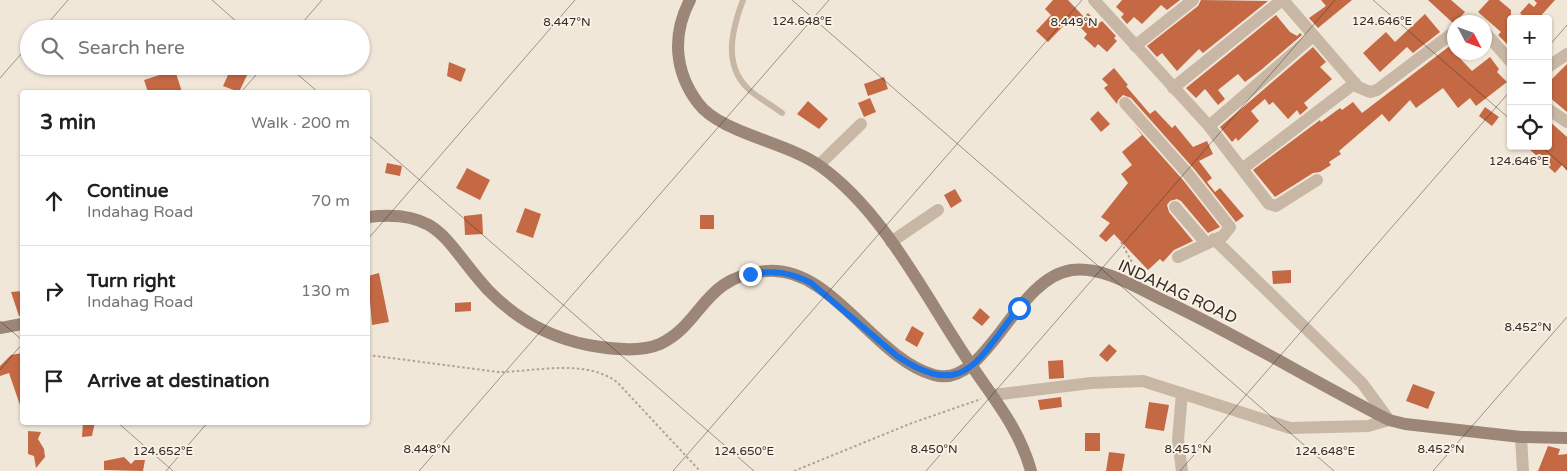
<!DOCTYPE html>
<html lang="en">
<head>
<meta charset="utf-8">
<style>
	body { margin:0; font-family:"Varela Round",sans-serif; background:#f2f2f2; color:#202124 }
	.controls { position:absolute; right:15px; top:15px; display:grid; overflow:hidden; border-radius:5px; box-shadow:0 1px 4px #0004 }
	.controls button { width:45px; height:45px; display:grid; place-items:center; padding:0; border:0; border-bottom:1px solid #e0e0e0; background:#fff; color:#202124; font:25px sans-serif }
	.compass { position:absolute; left:1447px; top:15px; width:45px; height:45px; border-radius:50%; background:#fff; box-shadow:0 1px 4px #0004; rotate:131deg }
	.stop { position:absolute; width:15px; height:15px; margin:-11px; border:4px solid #1a73e8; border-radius:50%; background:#fff }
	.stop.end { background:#1a73e8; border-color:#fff; box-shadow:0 1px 5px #0008 }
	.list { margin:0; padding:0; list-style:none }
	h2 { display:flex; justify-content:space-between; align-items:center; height:65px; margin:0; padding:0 20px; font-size:21px }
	h2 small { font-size:16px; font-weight:400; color:#757577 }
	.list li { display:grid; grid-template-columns:32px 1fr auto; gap:15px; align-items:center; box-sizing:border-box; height:90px; padding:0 20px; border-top:1px solid #e0e0e0 }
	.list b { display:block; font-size:19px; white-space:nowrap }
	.list p { margin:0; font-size:16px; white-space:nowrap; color:#757577 }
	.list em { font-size:16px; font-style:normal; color:#757577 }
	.icon { flex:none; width:28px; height:28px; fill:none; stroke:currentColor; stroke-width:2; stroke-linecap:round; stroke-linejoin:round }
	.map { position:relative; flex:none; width:1567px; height:471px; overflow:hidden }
	.search { position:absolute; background:#fff; box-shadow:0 1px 4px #0004; left:20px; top:20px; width:350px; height:55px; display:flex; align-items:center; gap:12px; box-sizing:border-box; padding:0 18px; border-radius:28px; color:#757577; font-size:19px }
	.panel { position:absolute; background:#fff; box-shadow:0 1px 4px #0004; left:20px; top:90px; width:350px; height:335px; border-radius:5px }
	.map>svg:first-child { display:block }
	.building { fill:#c46944 }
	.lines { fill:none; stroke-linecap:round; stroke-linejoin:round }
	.path { stroke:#b4a190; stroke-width:2; stroke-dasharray:2.5 2.5; stroke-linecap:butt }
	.lane { stroke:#c8b7a5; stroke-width:6 }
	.street { stroke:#c8b7a5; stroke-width:12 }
	.secondary { stroke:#9c8677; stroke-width:12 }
	.route { stroke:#1a73e8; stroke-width:6 }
	.ticks { fill:none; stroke:#342c26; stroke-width:1; stroke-opacity:0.45 }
	.labels { text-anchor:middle; stroke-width:4; stroke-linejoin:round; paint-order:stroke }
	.street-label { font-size:16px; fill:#342c26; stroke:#f9f1e5 }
	.ticks-label { font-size:12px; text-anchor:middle; fill:#342c26; stroke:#f9f1e5; stroke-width:4; stroke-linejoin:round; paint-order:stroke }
</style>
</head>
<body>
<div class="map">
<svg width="1567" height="471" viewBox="0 0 1567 471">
	<rect width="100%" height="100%" fill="#f1e7d9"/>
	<path class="building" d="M1053,0H1068L1084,17L1088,13L1098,24L1102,21L1116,36L1114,38L1117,41L1107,52L1098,44L1095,48L1084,38L1087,34L1071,18L1048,42L1036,31L1051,15L1045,9Z
		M1122,0H1180L1167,10L1161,5L1142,24L1134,17L1127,24L1121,17L1124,14L1116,7Z
		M1201,0L1268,1L1203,53L1199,49L1177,71L1162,53L1157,57L1147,46L1198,6Z
		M1321,0H1352L1318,28L1309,18L1326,6Z
		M1428,0H1451L1465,12L1454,24Z
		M1489,0H1499L1511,10V48L1498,35L1501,32L1478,12Z
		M1534,0H1555L1538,19H1526L1520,13L1529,3L1534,7L1537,3Z
		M1425,14L1440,32L1413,53L1407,47L1380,72L1363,53L1386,32L1395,42Z
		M1276,15L1290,32L1297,36L1300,33L1302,35L1261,70L1245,82L1238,74L1218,90L1225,99L1218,105L1205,89L1196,98L1186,88Z
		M1451,45L1454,52L1472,71L1490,57L1499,69L1497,72L1507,82L1476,106L1470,98L1458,108L1443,88L1416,108L1410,100L1389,122L1382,114L1339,151L1341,154L1329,162L1331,165L1320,172L1313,173L1275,197L1253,170L1320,120L1321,122L1340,108L1342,110L1353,102L1362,113Z
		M1313,47L1326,62L1320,67L1332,79L1304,103L1308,108L1300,115L1297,110L1288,119L1273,102L1269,105L1265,99L1251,111L1259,121L1238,141L1236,138L1232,142L1220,127Z
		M449,62L466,69L461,82L447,76Z
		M1567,64V112L1548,96V83Z
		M232,66L250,69L239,92L223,86Z
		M1114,68L1128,85L1126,86L1150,114L1155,110L1172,128L1175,125L1193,147L1207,141L1213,154L1199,161L1212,178L1207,182L1215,192L1220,188L1244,216L1236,222L1195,170L1131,98L1123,95L1118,100L1117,104L1104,88L1108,85L1102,79Z
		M175,70L182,92H148L144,80Z
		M884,77L888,89L868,96L864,84Z
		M870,98L876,112L864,117L858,103Z
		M808,101L828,119L819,129L797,114Z
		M1485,107L1499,117L1492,126L1479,116Z
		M1098,111L1110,124L1101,132L1090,119Z
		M1548,120L1567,137V171L1562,165L1555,173L1526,146H1548Z
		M1133,124L1183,180L1220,227L1208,233L1181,201L1177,199L1170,201L1167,205L1169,212L1193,241L1174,250L1163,262L1160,259L1148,270L1114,234L1106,242L1099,236L1110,223L1101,217L1128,183L1121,174L1132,165L1122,152L1142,135Z
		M387,163L402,166L400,176L385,173Z
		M467,168L490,180L480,200L456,188Z
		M955,189L962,201L951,208L944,195Z
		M525,208L541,214L533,238L516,232Z
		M482,214L483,234L465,235L464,216Z
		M700,215H714V229H700Z
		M1291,270V283L1273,284L1272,271Z
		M379,273L389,322L372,325L368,276Z
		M22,291V316H19L11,292Z
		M471,302V311L455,312V303Z
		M980,308L990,317L982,326L972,318Z
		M912,326L924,333L917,347L905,340Z
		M1109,344L1117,351L1107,362L1099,355Z
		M22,353V408H21L9,373L0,376V366L11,355Z
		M1063,360L1064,378L1049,379L1048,361Z
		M1413,384L1435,392L1428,409L1406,401Z
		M1061,397L1062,407L1040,410L1038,400Z
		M1149,402L1169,405L1164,431L1145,428Z
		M83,422H95L92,436L82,437Z
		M28,431L41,432L38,439L44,449L45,457L36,468L34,456L28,454Z
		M1085,433H1100V451H1085Z
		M1548,446L1560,449L1558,455L1567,454V471H1538Z
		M1109,452L1125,454L1122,471H1106Z
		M124,457L131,464L135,460H145L143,471L104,470V461Z"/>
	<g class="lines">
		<path class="path" d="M1121,242L1139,275
			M368,355L498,372C535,372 584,358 617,382L700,471
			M794,471L912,423L981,399"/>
		<path class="lane" d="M743,0C731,32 722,69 753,93C762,100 773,106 782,113"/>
		<path class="street" d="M1094,0L1209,126L1269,204L1276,206L1317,180
			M1283,0L1358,87L1370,92L1377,90L1454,32
			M1484,31L1511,62
			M1135,46L1193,0
			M1548,67L1567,54
			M1173,88L1282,0
			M1125,103L1189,175L1230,227L1223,236L1178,257
			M1548,109L1567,122
			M1209,126L1313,36
			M819,165L861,124
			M1242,169L1355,83
			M1175,207L1206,243
			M891,242L938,210
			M993,395L1091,383L1143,381L1290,428L1368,426L1389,420L1362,383L1214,239
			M1521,437L1523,471
			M1182,471L1178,440L1182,393"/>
		<path class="secondary" d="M690,0C672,34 674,71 698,103C720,133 787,142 820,166C882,210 923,292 964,354C989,394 1018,424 1031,471
			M368,217C442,208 446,245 488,290C516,319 548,337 588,345C610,349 639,353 660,344C704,323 702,276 767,271C832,266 873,358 934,375C987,390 1014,278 1072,270C1105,266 1140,290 1169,303C1244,339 1315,382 1389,420L1405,424L1521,437L1567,438
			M0,328L22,324"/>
	</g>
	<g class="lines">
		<path class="route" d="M750,274C773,270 790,272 811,283L897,356C966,402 978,358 1019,308"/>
	</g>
	<path class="ticks" d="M212,0L245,29M792,0L1334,471M1373,0L1511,120M43,29L68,0M297,29L322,0M1548,47L1567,25M288,66L318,92M0,78L29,45M241,92L264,66M368,135L754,471M1541,146L1567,169M368,239L575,0M0,321L22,340M0,370L22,344M117,422L173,471M166,471L208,422M419,471L829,0M673,471L1082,0M926,471L1335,0M1180,471L1511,90M1433,471L1567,317"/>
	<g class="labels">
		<g class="street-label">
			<text transform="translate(1178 291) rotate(25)" y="6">INDAHAG ROAD</text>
		</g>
	</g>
	<g class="ticks-label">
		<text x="1382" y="25">124.646°E</text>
		<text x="802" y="25">124.648°E</text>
		<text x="1074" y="26">8.449°N</text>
		<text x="567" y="26">8.447°N</text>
		<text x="1519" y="165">124.646°E</text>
		<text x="1528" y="331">8.452°N</text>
		<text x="427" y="453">8.448°N</text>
		<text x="934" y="453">8.450°N</text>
		<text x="1188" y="453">8.451°N</text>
		<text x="1441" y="453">8.452°N</text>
		<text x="163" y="455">124.652°E</text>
		<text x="744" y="455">124.650°E</text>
		<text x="1325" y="455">124.648°E</text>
	</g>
</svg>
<div class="controls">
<button>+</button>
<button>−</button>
<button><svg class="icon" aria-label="locate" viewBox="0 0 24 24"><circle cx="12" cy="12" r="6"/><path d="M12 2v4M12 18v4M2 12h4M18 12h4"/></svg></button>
</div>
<svg class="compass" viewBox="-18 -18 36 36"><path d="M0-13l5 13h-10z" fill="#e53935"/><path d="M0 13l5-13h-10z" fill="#757577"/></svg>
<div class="stop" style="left:1019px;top:308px"></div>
<div class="stop end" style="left:750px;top:274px"></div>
<div class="search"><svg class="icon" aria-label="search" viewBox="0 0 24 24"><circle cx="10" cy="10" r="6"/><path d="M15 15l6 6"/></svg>Search here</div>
<section class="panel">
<h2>3 min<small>Walk · 200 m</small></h2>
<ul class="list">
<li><svg class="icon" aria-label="ahead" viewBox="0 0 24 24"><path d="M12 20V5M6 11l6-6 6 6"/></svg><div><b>Continue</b><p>Indahag Road</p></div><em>70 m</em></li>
<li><svg class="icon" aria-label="right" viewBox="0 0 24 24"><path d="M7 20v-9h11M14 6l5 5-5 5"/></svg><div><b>Turn right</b><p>Indahag Road</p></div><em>130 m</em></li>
<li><svg class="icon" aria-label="arrive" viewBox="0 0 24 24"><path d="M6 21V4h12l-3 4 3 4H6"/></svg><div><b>Arrive at destination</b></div></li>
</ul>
</section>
</div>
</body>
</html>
